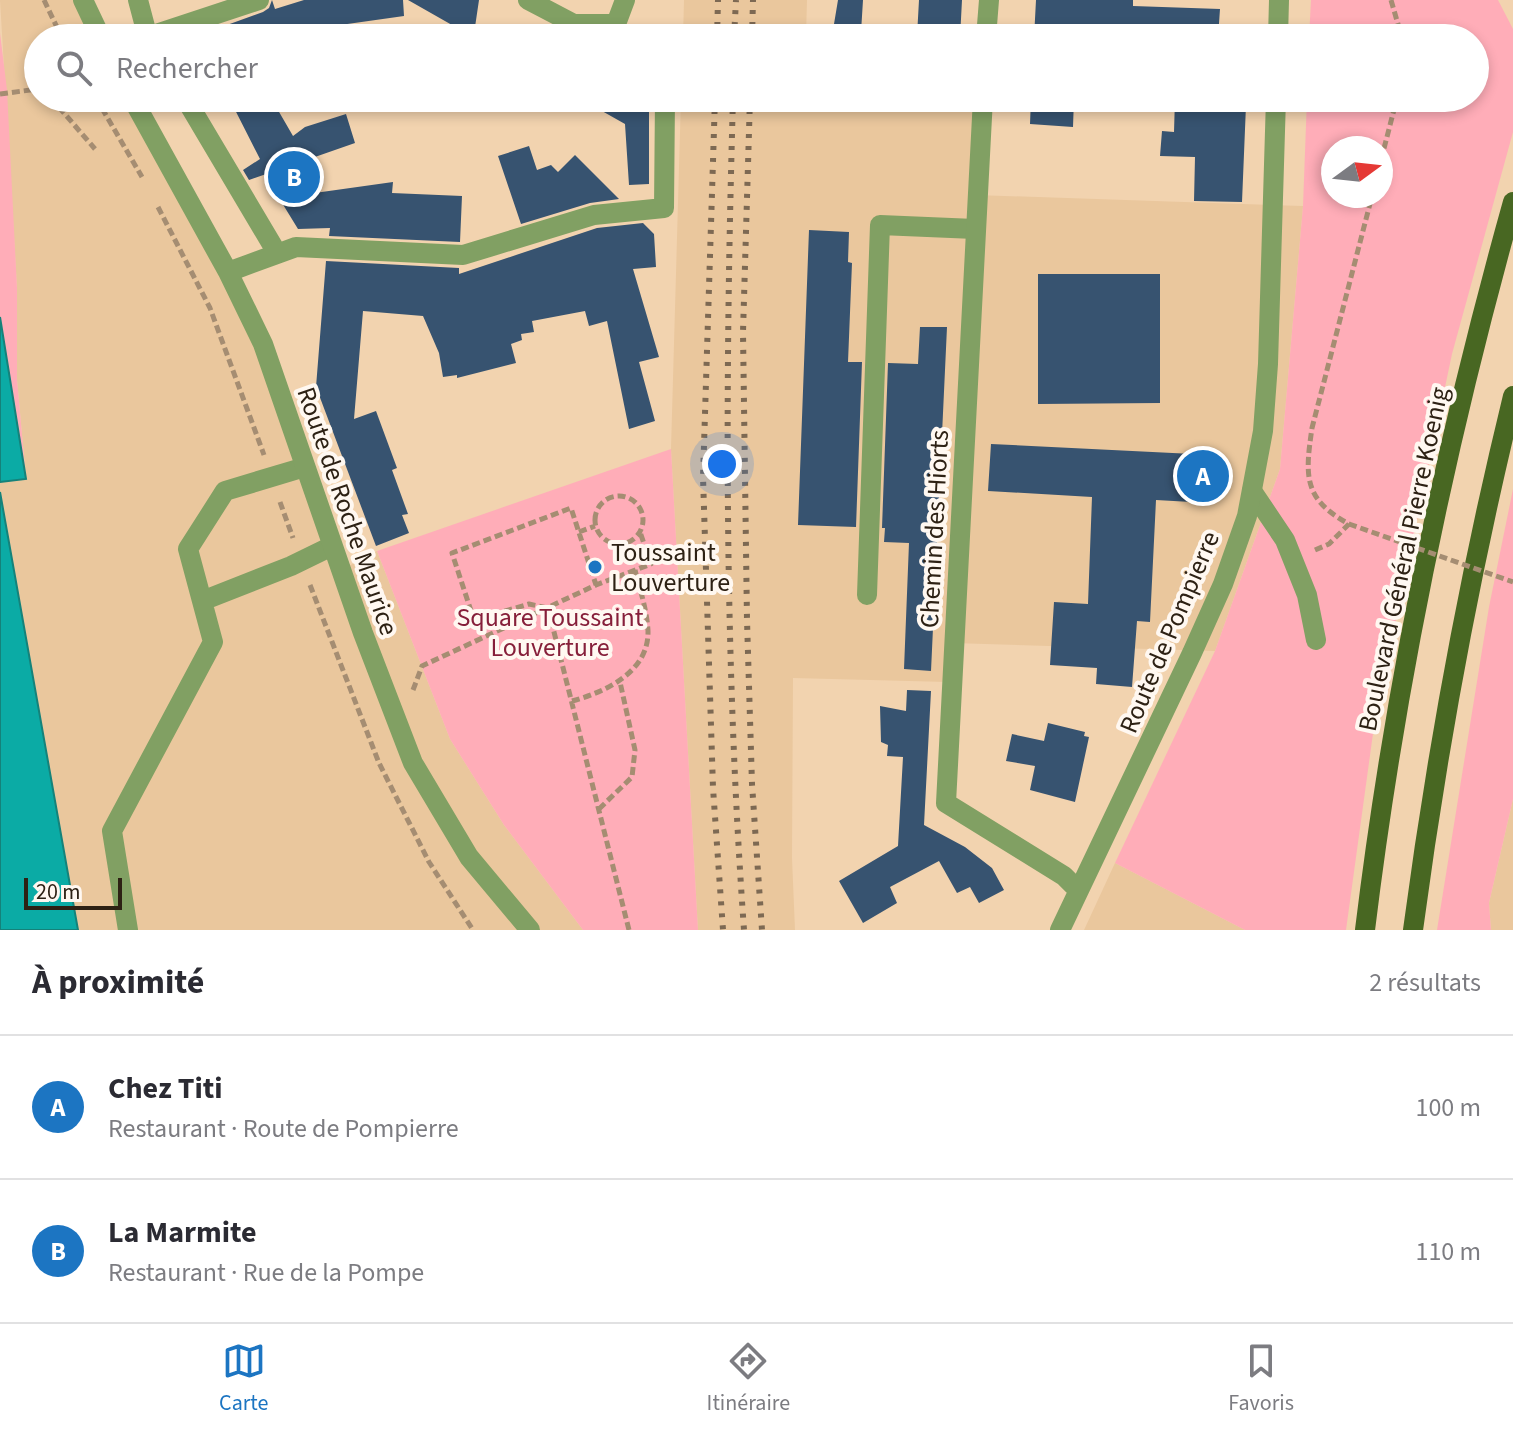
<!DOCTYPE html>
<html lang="fr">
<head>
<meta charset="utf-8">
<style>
	body { margin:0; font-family:"Source Sans 3",sans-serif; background:#f7f7f7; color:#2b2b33 }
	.compass { position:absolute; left:1321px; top:136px; width:72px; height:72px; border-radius:50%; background:#fff; box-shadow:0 4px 12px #0003; rotate:75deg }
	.scale { position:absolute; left:24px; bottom:20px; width:98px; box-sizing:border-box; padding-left:8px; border:4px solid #2d2114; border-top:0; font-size:22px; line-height:28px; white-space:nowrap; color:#2d2114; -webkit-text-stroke:6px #fff8f1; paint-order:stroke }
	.you { position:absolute; left:722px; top:464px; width:28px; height:28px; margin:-20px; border:6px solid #fff; border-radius:50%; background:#1a73e8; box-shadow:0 0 0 12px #1a73e833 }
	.badge { display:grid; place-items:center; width:52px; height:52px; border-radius:50%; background:#1c75c2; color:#fff; font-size:26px; font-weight:700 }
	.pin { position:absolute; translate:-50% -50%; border:4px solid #fff; box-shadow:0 2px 8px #0006 }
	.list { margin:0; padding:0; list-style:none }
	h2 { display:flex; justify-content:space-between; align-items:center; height:104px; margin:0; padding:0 32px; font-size:34px }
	h2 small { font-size:26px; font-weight:400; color:#7c7c81 }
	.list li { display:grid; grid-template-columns:52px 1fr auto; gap:24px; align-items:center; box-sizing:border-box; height:144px; padding:0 32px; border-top:2px solid #e1e1e2 }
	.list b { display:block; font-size:30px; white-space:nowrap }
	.list p { margin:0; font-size:26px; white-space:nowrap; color:#7c7c81 }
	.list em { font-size:26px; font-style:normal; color:#7c7c81 }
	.icon { flex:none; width:44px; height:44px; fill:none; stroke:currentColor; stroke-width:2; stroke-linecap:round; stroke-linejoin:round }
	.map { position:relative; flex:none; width:1513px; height:930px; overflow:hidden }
	.search { position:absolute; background:#fff; box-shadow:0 4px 12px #0003; left:24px; right:24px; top:24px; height:88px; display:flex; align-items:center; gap:20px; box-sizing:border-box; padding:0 28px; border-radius:44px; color:#7c7c81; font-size:30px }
	.sheet { height:392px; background:#fff }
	nav { display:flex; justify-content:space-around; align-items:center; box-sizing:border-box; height:112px; border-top:2px solid #e1e1e2; background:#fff; font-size:22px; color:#7c7c81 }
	nav a { display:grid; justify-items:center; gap:4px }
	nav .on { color:#1c75c2 }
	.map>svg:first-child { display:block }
	.built { fill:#eac79d }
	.green { fill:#ffadb8; fill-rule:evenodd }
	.water { fill:#0baba5; stroke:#15827a; stroke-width:2 }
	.building { fill:#375370 }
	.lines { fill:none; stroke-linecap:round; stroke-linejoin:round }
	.path { stroke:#a58d72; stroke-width:5; stroke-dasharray:8 4; stroke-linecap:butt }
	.service { stroke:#81a063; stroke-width:20 }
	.minor { stroke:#81a063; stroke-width:20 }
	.primary { stroke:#486722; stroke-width:20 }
	.rail { stroke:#7d6953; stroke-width:6; stroke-dasharray:4 8; stroke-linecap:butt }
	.path-bridge { stroke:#a58d72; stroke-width:5; stroke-dasharray:8 4; stroke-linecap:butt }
	.poi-dot { fill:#1c75c2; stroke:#fff8f1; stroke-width:3 }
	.labels { text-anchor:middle; stroke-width:8; stroke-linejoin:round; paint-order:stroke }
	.street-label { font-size:26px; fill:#2d2114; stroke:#fff8f1 }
	.poi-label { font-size:26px; fill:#2d2114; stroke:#fff8f1; text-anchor:start }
	.park-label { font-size:26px; fill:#861f3a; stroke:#fff8f1 }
</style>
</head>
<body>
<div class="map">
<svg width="1513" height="930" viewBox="0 0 1513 930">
	<rect width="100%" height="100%" fill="#f2d3af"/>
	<path class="built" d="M0,0H81L101,38H38V98H133L254,337L341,570L377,551L450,739L504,825L583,930H78L0,492V482L26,478L17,379V288Z
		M684,0H807L806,36L845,38H683Z
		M681,98H982L976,195L1303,206L1280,469L1215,651L952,643L948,682L793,678L792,858L795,930H698L671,449Z
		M1513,799V930H1491L1489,903Z
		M1115,863L1245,930H1084Z"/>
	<path class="green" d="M1311,0H1498L1513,29V132L1452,354L1375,719L1346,930H1245L1115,863L1215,651L1280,469L1303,206L1307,98H1475V38H1309ZM1333,148H1381V196H1333Z
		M0,33L7,90L17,288V379L26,479L0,317Z
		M671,449L698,930H583L504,825L450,739L377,551Z
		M1513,489V799L1489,903L1491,930H1437L1489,607Z"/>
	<path class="water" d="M0,317L26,479L0,482Z
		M0,492L78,930H0Z"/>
	<path class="building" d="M272,0L275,9L304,0H403L404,16L319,28L321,38H191L263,12L269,8Z
		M408,0H479L475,27L459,29Z
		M838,0H863L861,32L833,30Z
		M919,0H962L960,38L917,36Z
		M1036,0H1133V6L1220,9L1218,38H1034Z
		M229,98H271L293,136L305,127L346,114L355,143L249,180L243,170L260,159Z
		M579,98H649V184L629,185L625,124Z
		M1031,98H1074L1073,127L1030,124Z
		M1175,98H1219V104L1246,105L1242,202L1194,201L1195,157L1160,156L1162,131L1174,132Z
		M529,146L537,170L551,165L558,172L575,155L619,199L590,203L521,224L498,156Z
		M393,182L392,193L462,196L460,242L329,236L330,228L298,229L279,198Z
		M643,223L654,234L656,267L633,269L659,357L639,362L655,421L629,429L607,321L589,326L585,311L532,321L534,332L521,334L522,340L511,344L516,363L457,378V375L443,377L439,353L423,316L363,311L354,419L376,411L397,468L392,470L408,514L402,515L409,533L376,546L316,387L326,261L459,268V274L597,228Z
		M809,230L849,232L848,262L852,263L848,362H862L856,527L798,525Z
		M1038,274H1160V403L1038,404Z
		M920,327H947L931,671L904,669L909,543L884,542L885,528H882L888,363L918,364Z
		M991,444L1213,455L1212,462L1220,463L1218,490H1210L1209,503L1156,500L1150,622L1137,621L1132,687L1096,684L1097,668L1050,665L1054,602L1088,604L1092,497L988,491Z
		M907,690L931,691L924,825L965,847L992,868L1004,890L979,903L970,887L957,893L939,861L890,887L897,903L863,923L839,881L898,846L903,757L887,756L888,745L881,742L880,706L906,711Z
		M1048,723L1085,732L1084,736L1089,737L1075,802L1030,790L1035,766L1006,761L1012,734L1044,741Z"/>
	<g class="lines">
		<path class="path" d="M44,0L62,38
			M1391,0L1402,38
			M0,94L38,89
			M51,98L95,149
			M96,98L142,177
			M1381,160L1397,98
			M158,207L210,308L264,455
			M595 520a24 24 0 1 1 48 0a24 24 0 1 1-48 0Z
			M280,502L293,538
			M579,532L595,526
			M1315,550L1329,544L1349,524C1303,499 1305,476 1312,428L1372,196
			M310,585L379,763L429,862L473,930
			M547,608L529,604L474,620L452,553L571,508L596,585
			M548,608L629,930
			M413,690L422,666L596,585L651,564L640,532
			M572,701C605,692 649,672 648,631C647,610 640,590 635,570
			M599,809L632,777L635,750L620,682"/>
		<path class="service" d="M1252,491L1285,540L1307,595L1316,640
			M867,595L880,225L975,229
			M202,601L291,566L332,546
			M128,930L112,831L213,642L188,549L225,491L305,467"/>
		<path class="minor" d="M83,0L101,38
			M138,0L148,38
			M528,0L574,24H616L625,0
			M144,38L259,0
			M986,38L989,0
			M1278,38L1279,0
			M132,98L228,272L263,344L363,633L413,763L469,857L530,930
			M185,98L277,253
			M983,98L946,803L1064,876L1078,890
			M228,272L296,247L463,255L594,215L664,208L665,98
			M1060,930L1192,653L1223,584L1247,516L1263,431L1268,364L1276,98"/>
		<path class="primary" d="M1365,930C1395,684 1446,441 1513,202
			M1413,930C1437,750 1470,572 1513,396"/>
		<path class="rail" d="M717,38L718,0
			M734,38L736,0
			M752,38L753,0
			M715,98L703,477L713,788L723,930
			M733,98C725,376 724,652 744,930
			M750,98L743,332L747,620L752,784L762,930"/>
		<path class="path-bridge" d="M1349,524L1513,582"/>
	</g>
	<circle class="poi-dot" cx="595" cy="567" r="8"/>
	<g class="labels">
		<g class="street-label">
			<text transform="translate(348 511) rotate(71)" y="9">Route de Roche Maurice</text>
			<text transform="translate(934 529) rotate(-87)" y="9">Chemin des Hiorts</text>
			<text transform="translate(1403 559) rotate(-78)" y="9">Boulevard Général Pierre Koenig</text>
			<text transform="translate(1169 632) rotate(-67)" y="9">Route de Pompierre</text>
		</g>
		<g class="poi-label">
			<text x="611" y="561">Toussaint<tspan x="611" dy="30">Louverture</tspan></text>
		</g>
		<g class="park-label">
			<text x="550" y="626">Square Toussaint<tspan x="550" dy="30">Louverture</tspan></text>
		</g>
	</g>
</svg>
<svg class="compass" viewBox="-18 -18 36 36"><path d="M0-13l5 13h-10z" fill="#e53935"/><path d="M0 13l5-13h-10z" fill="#7c7c81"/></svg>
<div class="scale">20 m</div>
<div class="you"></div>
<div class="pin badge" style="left:1203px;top:476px">A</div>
<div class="pin badge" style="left:294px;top:177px">B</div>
<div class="search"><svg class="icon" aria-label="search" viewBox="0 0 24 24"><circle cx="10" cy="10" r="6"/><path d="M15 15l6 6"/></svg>Rechercher</div>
</div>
<section class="sheet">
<h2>À proximité<small>2 résultats</small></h2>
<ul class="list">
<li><span class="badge">A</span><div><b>Chez Titi</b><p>Restaurant · Route de Pompierre</p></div><em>100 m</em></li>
<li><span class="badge">B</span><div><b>La Marmite</b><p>Restaurant · Rue de la Pompe</p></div><em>110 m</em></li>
</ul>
</section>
<nav>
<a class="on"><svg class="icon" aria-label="map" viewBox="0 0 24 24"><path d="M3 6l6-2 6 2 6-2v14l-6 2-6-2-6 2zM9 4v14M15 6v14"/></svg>Carte</a>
<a><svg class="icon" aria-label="directions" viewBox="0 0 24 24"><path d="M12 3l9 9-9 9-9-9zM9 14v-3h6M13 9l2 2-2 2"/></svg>Itinéraire</a>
<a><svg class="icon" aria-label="saved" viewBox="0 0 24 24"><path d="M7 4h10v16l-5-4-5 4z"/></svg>Favoris</a>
</nav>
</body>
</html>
